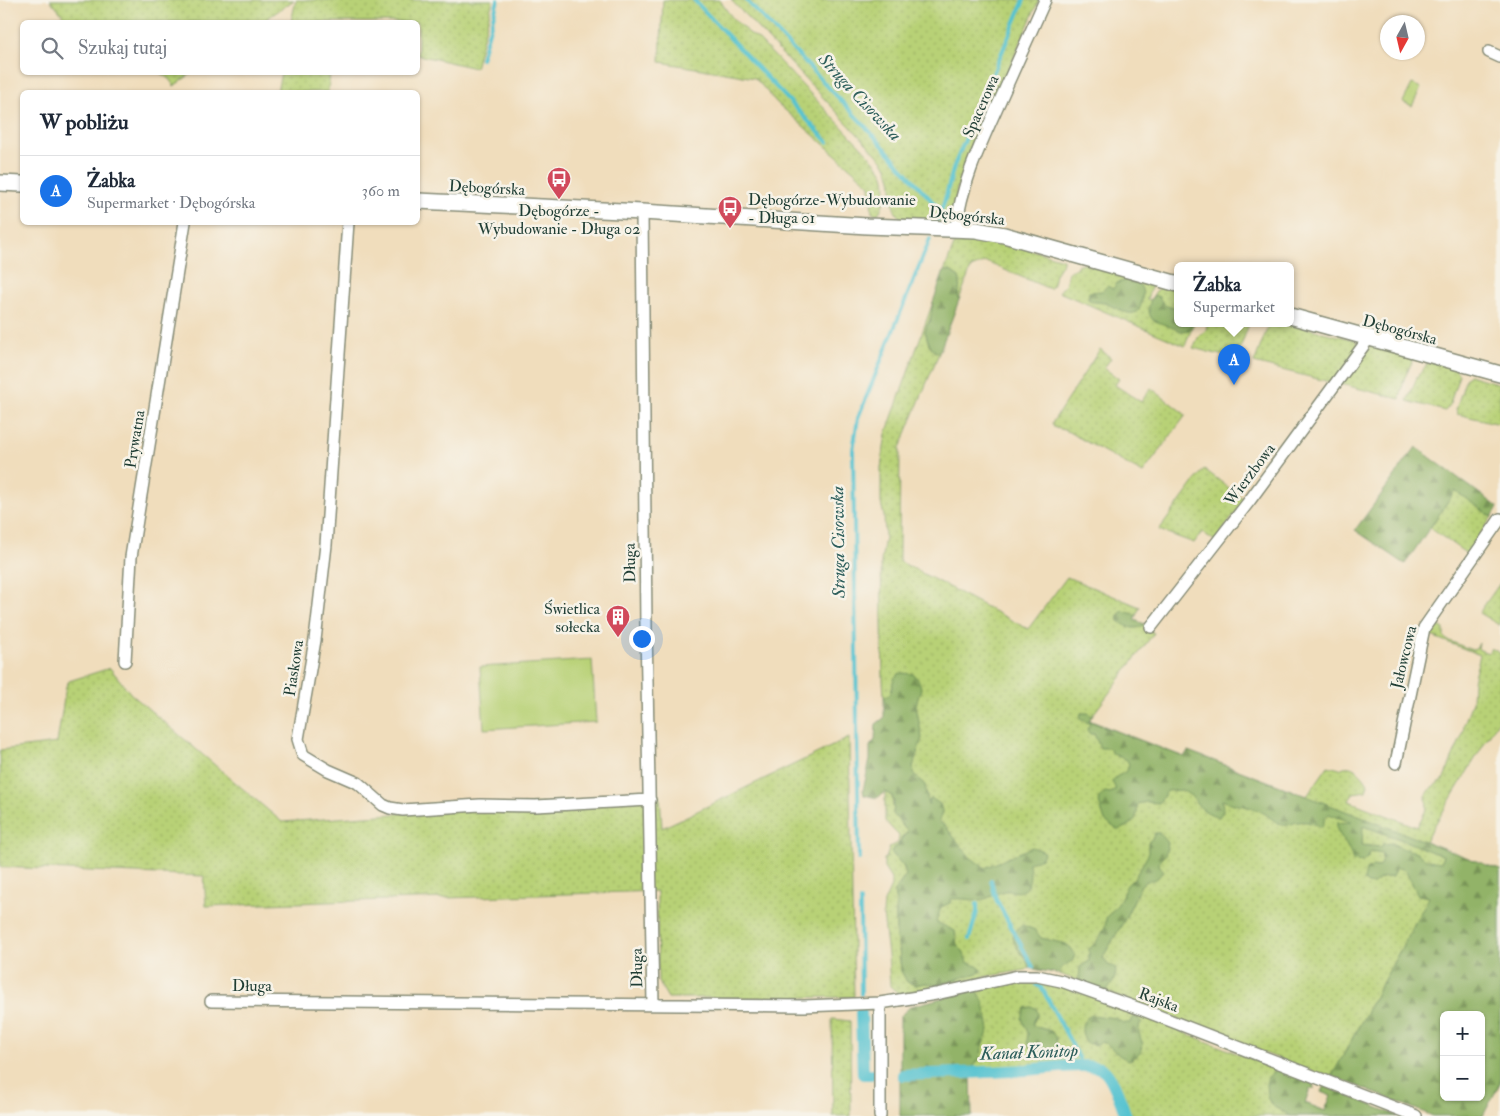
<!DOCTYPE html>
<html lang="pl">
<head>
<meta charset="utf-8">
<style>
	body { margin:0; font-family:"IM FELL Double Pica",serif; background:#f6f6f7; color:#1f2937 }
	.controls { position:absolute; right:15px; bottom:15px; display:grid; overflow:hidden; border-radius:8px; box-shadow:0 1px 4px #0004 }
	.controls button { width:45px; height:45px; display:grid; place-items:center; padding:0; border:0; border-bottom:1px solid #e0e1e3; background:#fff; color:#1f2937; font:25px sans-serif }
	.compass { position:absolute; left:1380px; top:15px; width:45px; height:45px; border-radius:50%; background:#fff; box-shadow:0 1px 4px #0004; rotate:188deg }
	.you { position:absolute; left:641px; top:638px; width:18px; height:18px; margin:-12px; border:4px solid #fff; border-radius:50%; background:#1a73e8; box-shadow:0 0 0 8px #1a73e833 }
	.badge { display:grid; place-items:center; width:32px; height:32px; border-radius:50%; background:#1a73e8; color:#fff; font-size:16px; font-weight:700 }
	.pin { position:absolute; translate:-50% -41px; filter:drop-shadow(0 1px 2px #0008) }
	.pin::after { content:''; position:absolute; top:26px; width:18px; height:15px; background:inherit; clip-path:polygon(0 0,100% 0,50% 100%) }
	.popup { position:absolute; left:1174px; top:262px; width:120px; height:65px; box-sizing:border-box; display:grid; place-content:center; border-radius:8px; background:#fff; filter:drop-shadow(0 1px 4px #0005); font-size:16px; white-space:nowrap; color:#747a83 }
	.popup b { font-size:19px; color:#1f2937 }
	.popup::after { content:''; position:absolute; left:50%; top:100%; margin-left:-10px; border:10px solid transparent; border-top-color:#fff }
	.list { margin:0; padding:0; list-style:none }
	h2 { display:flex; justify-content:space-between; align-items:center; height:65px; margin:0; padding:0 20px; font-size:21px }
	h2 small { font-size:16px; font-weight:400; color:#747a83 }
	.list li { display:grid; grid-template-columns:32px 1fr auto; gap:15px; align-items:center; box-sizing:border-box; height:70px; padding:0 20px; border-top:1px solid #e0e1e3 }
	.list b { display:block; font-size:19px; white-space:nowrap }
	.list p { margin:0; font-size:16px; white-space:nowrap; color:#747a83 }
	.list em { font-size:16px; font-style:normal; color:#747a83 }
	.icon { flex:none; width:28px; height:28px; fill:none; stroke:currentColor; stroke-width:2; stroke-linecap:round; stroke-linejoin:round }
	.map { position:relative; flex:none; width:1500px; height:1116px; overflow:hidden }
	.search { position:absolute; background:#fff; box-shadow:0 1px 4px #0004; left:20px; top:20px; width:400px; height:55px; display:flex; align-items:center; gap:12px; box-sizing:border-box; padding:0 18px; border-radius:8px; color:#747a83; font-size:19px }
	.panel { position:absolute; background:#fff; box-shadow:0 1px 4px #0004; left:20px; top:90px; width:400px; height:135px; border-radius:8px }
	.map>svg:first-child { display:block }
	.grass { fill:url(#grass-dots); stroke:#6c8755 }
	.forest { fill:url(#forest-firs); stroke:#58784e; fill-rule:evenodd }
	.green { fill:#b8d176; stroke:#6c8755 }
	.lines { fill:none; stroke-linecap:round; stroke-linejoin:round }
	.stream { stroke:#57c3d0; stroke-width:4 }
	.canal { stroke:#57c3d0; stroke-width:12 }
	.street-casing { stroke:#888d78; stroke-width:14 }
	.secondary-casing { stroke:#888d78; stroke-width:18 }
	.street { stroke:#fff; stroke-width:11 }
	.secondary { stroke:#fff; stroke-width:15 }
	.labels { text-anchor:middle; stroke-width:5; stroke-linejoin:round; paint-order:stroke }
	.street-label { font-size:16px; fill:#1f3d34; stroke:#f7f3e8 }
	.poi-label { font-size:16px; fill:#1f3d34; stroke:#f7f3e8; text-anchor:start }
	.water-label { font-size:18px; font-style:italic; fill:#2d5e5b; stroke:#f7f3e8 }
</style>
</head>
<body>
<div class="map">
<svg width="1500" height="1116" viewBox="0 0 1500 1116">
	<defs>
		<pattern id="grass-dots" width="8" height="8" patternUnits="userSpaceOnUse" patternTransform="scale(1.25)"><rect width="8" height="8" fill="#b8d176"/><path d="M2 2h.1M6 6h.1" fill="none" stroke="#9eb467" stroke-width="1.8" stroke-linecap="round"/></pattern>
		<pattern id="forest-firs" width="22" height="20" patternUnits="userSpaceOnUse" patternTransform="scale(1.25)"><rect width="22" height="20" fill="#92b367"/><path d="M5 1l3.5 6h-7zM16 11l3.5 6h-7z" fill="#779356"/></pattern>
	</defs>
	<rect width="100%" height="100%" fill="#f7f3e8"/>
	<filter id="ink" filterUnits="userSpaceOnUse"><feTurbulence type="fractalNoise" baseFrequency=".02" numOctaves="2"/><feDisplacementMap in="SourceGraphic" scale="10" xChannelSelector="R" yChannelSelector="G"/><feConvolveMatrix kernelMatrix="1 2 1 2 8 2 1 2 1" color-interpolation-filters="sRGB"/></filter>
	<filter id="wash" filterUnits="userSpaceOnUse"><feTurbulence type="fractalNoise" baseFrequency=".0096" numOctaves="4" result="noise"/><feDisplacementMap in="SourceGraphic" scale="20" xChannelSelector="R" yChannelSelector="G"/><feGaussianBlur stdDeviation="1.12" result="paint"/><feColorMatrix in="noise" values="0 0 0 0 0 0 0 0 0 0 0 0 0 0 0 0 0 1.4 0 .05"/><feComposite in="paint" operator="in"/></filter>
	<g filter="url(#wash)">
		<rect width="100%" height="100%" fill="#f0ddbc"/>
		<path class="grass" d="M50,0H294L262,22H67L66,19Z
			M296,0H493L475,68L418,55V22H291Z
			M663,0H720C729,16 742,29 758,39L869,155C873,161 881,168 884,175C888,186 885,205 878,214L872,213L870,185L777,103L755,78L660,62Z
			M731,0H1039L957,188L953,222C941,221 912,223 902,219C897,216 893,208 893,203C891,183 894,180 884,162Z
			M160,73H192L174,86L169,79Z
			M281,73H330L328,92H277Z
			M963,236L991,239L1063,259V262L1055,274L1053,284L1050,289L986,262L971,268L959,300C956,293 962,285 959,277L950,271L943,274L956,240Z
			M1078,264H1085L1150,283L1152,285L1147,299L1150,300L1156,291L1163,286L1178,290V324H1194L1192,327L1185,346L1059,292L1065,285L1068,272L1076,268Z
			M933,302L932,314L925,331L929,344L934,351L939,353L900,448L899,561L1028,629L1067,577L1140,607L1134,620L1147,625L1145,628L1154,633L1089,720L1184,757L1188,751L1307,796L1328,766L1340,769C1351,761 1364,775 1368,784L1366,791L1353,793L1349,801L1417,827L1427,808L1426,796L1432,787L1443,780L1463,733L1464,724L1472,702L1473,681L1480,655L1429,635L1436,624L1444,629V637L1447,640L1472,650L1476,649L1479,643L1478,649L1488,653L1491,648L1500,653V718L1425,841L1445,849L1436,884L1332,1076L1316,1073L1060,974L1029,968L1026,970L989,976L899,994L890,986L888,955L883,914L884,902L891,886V879L884,868V859L886,858L890,847L898,843L899,836L885,821V792L892,796L893,807L902,825L908,832L903,836L893,855C900,860 904,866 906,875L894,892L896,902V938L899,948L901,971L915,985L926,983L937,985L962,977L935,962L906,790L892,690L890,694L884,697L883,680L881,562L885,537L884,516L881,503V468L886,434Z
			M1207,324H1249L1236,359L1193,348L1199,336L1206,330Z
			M1269,324H1290L1355,340L1359,345L1334,383L1254,363Z
			M1373,346L1411,356L1412,362L1404,379L1400,399L1341,384L1370,347Z
			M1100,349L1111,358L1104,368L1119,379L1115,385L1141,402L1151,388L1186,415L1143,473L1065,430L1055,428L1052,423Z
			M1429,362H1433L1455,368L1459,375L1449,407L1445,411L1407,401L1418,375Z
			M1469,375L1500,384V424L1457,414L1456,409L1466,378Z
			M1204,469L1245,500L1215,541L1202,532L1194,543L1159,530Z
			M1455,490L1492,517L1467,554L1430,528Z
			M1500,583V625H1499L1479,613Z
			M110,668L131,694L282,822L660,795L662,828L849,738L854,997L668,998L658,981L657,891L206,906L204,876L0,867V750L57,743L66,686L69,681Z
			M1036,981L1052,983L1090,996L1313,1083L1314,1089H1310L1305,1103L1325,1111L1331,1096L1321,1092L1324,1086L1398,1116H1130L1111,1074L1104,1065L1088,1063L971,1070L969,991L1016,982Z
			M832,1019L850,1021L851,1116H833Z"/>
		<path class="forest" d="M945,271H950L959,277C962,285 957,292 959,300L939,353L934,351L929,344L925,331L927,325L930,322L933,302L943,274Z
			M1127,280L1137,282C1143,288 1143,292 1142,300C1139,324 1119,309 1107,304C1101,301 1094,304 1088,299L1089,292L1102,291L1107,286L1113,289L1117,283Z
			M1154,295L1159,297C1164,306 1168,309 1178,306V324H1192L1189,330L1181,331L1153,320C1147,313 1148,303 1154,295Z
			M1416,447L1498,507L1492,517L1455,491L1405,564L1355,530Z
			M1124,611L1133,614L1136,616L1134,620L1145,624C1135,632 1126,627 1118,620C1117,615 1119,613 1124,611Z
			M901,673L913,674L919,681L921,688L916,705L922,738L913,767L915,776L925,785L928,805L931,798L940,804L942,811L939,822L945,826L970,857L985,868L1032,847L1043,851L1044,854L1041,858L1029,863C1030,872 1032,887 1021,891C1017,893 1011,890 1005,891C996,893 989,899 979,900C969,900 961,898 951,899L950,903L941,907L936,922L955,931L957,945L963,951L967,962L977,966L981,969V972L937,985L926,983L915,985L907,982L901,971L899,948L896,938V902L894,892L906,875L904,867L891,852L894,848L899,845L901,839L908,832L893,814L894,802L892,796L885,792L877,798L864,795L863,790L870,760V746L875,740L876,724L884,718V697L890,694C894,686 891,676 901,673Z
			M1081,713H1088L1092,716L1089,721L1184,757L1188,751L1500,870V1083L1483,1116H1433L1332,1076L1429,897L1418,895L1405,870L1398,868L1395,869L1392,877C1384,877 1378,878 1373,885L1368,884L1364,881L1366,870L1373,866L1378,867L1381,863L1382,853L1371,851L1367,858L1362,862L1353,861L1350,851L1337,830V823L1351,822L1329,814L1325,818L1322,827C1316,825 1306,820 1299,822C1293,822 1290,826 1284,825C1274,823 1269,815 1260,811C1248,805 1235,806 1222,800L1223,811L1219,817C1209,814 1197,808 1194,798L1182,790L1167,791L1159,803L1147,802L1137,804C1139,820 1132,825 1118,830L1105,821L1098,799L1105,792L1110,793L1115,791V787L1112,782L1116,777L1127,771L1129,764L1127,760L1113,754L1109,748H1100L1094,734H1090L1087,730L1090,724L1080,719ZM1363,826L1405,841L1437,854L1443,855L1441,862C1433,861 1422,860 1417,852L1404,849L1391,843L1383,844L1381,847L1362,845ZM1444,1015H1481V1097H1444Z
			M1155,833H1160L1168,843L1165,855L1160,860L1159,865L1163,870C1157,884 1150,877 1141,885L1124,921L1103,957L1108,965L1115,967C1118,976 1112,984 1107,991L1079,980L1080,967L1089,961V949C1097,943 1107,929 1106,918L1118,904L1127,885L1135,877L1148,855V842L1152,839Z
			M1022,925L1035,930L1041,938L1066,944L1071,948L1075,954L1073,960L1061,968L1060,974L1029,968C1027,954 1013,951 1013,934Z
			M977,989L984,1003L989,1030L983,1044L980,1058L971,1070L972,1116H900V1016L911,1006Z
			M1031,1007L1036,1008L1038,1014L1033,1023V1026L1051,1031L1056,1038L1058,1051C1047,1060 1034,1053 1027,1043L1028,1033L1022,1018L1026,1008Z
			M1092,1015L1115,1018L1123,1023H1130L1131,1019L1134,1017L1138,1018L1141,1022C1132,1038 1156,1047 1130,1060C1126,1059 1121,1057 1118,1054C1111,1049 1109,1043 1100,1042L1096,1045L1086,1043C1080,1032 1080,1020 1092,1015Z
			M1277,1069L1313,1083L1314,1089H1310L1305,1103L1325,1111L1331,1096L1321,1092L1324,1086L1398,1116H1291L1274,1107L1270,1103L1267,1095L1266,1084L1268,1077Z"/>
		<path class="green" d="M1412,84L1421,88L1412,106L1403,102Z
			M592,660L596,722L484,729L480,667Z"/>
		<g class="lines">
			<path class="stream" d="M694,0L828,142
				M746,0L865,126L940,210
				M481,59L498,0
				M937,220L944,203L954,166L1024,0
				M859,859L853,450L858,418L930,239
				M991,880L996,899L1033,967
				M860,901L861,994
				M969,939L977,912V904
				M1037,985L1042,988L1079,1058"/>
			<path class="canal" d="M861,1012L863,1074H871
				M903,1075C944,1073 985,1073 1026,1070C1042,1069 1088,1062 1102,1069C1112,1074 1122,1105 1126,1116"/>
		</g>
	</g>
	<g filter="url(#ink)">
		<g class="lines">
			<defs>
				<path id="street" d="M1489,52L1500,57
					M642,212L646,627L653,1004
					M348,222L326,545L315,640L298,739L303,755L328,770L358,783L383,805L390,808L403,810L480,805L536,806L650,800
					M956,229C961,185 980,145 998,105C1014,70 1029,35 1045,0
					M1151,627L1250,500L1369,338
					M125,661L131,557L185,222
					M1396,763L1424,628L1500,519
					M211,1001L804,1006L880,1003L936,994L1018,976H1037L1061,981L1143,1010L1416,1116
					M880,1116V1003"/>
				<path id="secondary" d="M0,183L22,184
					M418,201L642,212L867,226L976,230L1004,235L1178,284
					M1290,316L1500,374"/>
			</defs>
			<use href="#street" class="street-casing"/>
			<use href="#secondary" class="secondary-casing"/>
			<use href="#street" class="street"/>
			<use href="#secondary" class="secondary"/>
		</g>
	</g>
	<defs>
		<symbol id="bus-pin" viewBox="-11 -11 22 30"><path d="M0 17L-7.5 6A9.5 9.5 0 1 1 7.5 6Z" fill="#d1495b" stroke="#f7f3e8"/><path d="M-5-6H5V4H4V6H2V4H-2V6H-4V4H-5ZM-3.5-4V0h7V-4ZM-3.5 1.2v1.5H-2V1.2ZM2 1.2v1.5H3.5V1.2Z" fill="#fff"/></symbol>
		<symbol id="building-pin" viewBox="-11 -11 22 30"><path d="M0 17L-7.5 6A9.5 9.5 0 1 1 7.5 6Z" fill="#d1495b" stroke="#f7f3e8"/><path d="M-4-6H4V6H1V3H-1V6H-4ZM-2.5-4.3h1.7v1.8h-1.7ZM.8-4.3h1.7v1.8H.8ZM-2.5-1h1.7V.8h-1.7ZM.8-1h1.7V.8H.8Z" fill="#fff"/></symbol>
	</defs>
	<g fill-rule="evenodd">
		<use href="#bus-pin" x="545" y="165" width="28" height="38"/>
		<use href="#bus-pin" x="716" y="194" width="28" height="38"/>
		<use href="#building-pin" x="604" y="603" width="28" height="38"/>
	</g>
	<g class="labels">
		<g class="street-label">
			<text transform="translate(980 106) rotate(-66)" y="6">Spacerowa</text>
			<text transform="translate(487 187) rotate(3)" y="6">Dębogórska</text>
			<text transform="translate(967 215) rotate(6)" y="6">Dębogórska</text>
			<text transform="translate(1400 329) rotate(15)" y="6">Dębogórska</text>
			<text transform="translate(134 439) rotate(-81)" y="6">Prywatna</text>
			<text transform="translate(1249 474) rotate(-53)" y="6">Wierzbowa</text>
			<text transform="translate(629 563) rotate(-91)" y="6">Długa</text>
			<text transform="translate(1403 657) rotate(-76)" y="6">Jałowcowa</text>
			<text transform="translate(293 668) rotate(-81)" y="6">Piaskowa</text>
			<text transform="translate(636 968) rotate(-91)" y="6">Długa</text>
			<text x="252" y="991">Długa</text>
			<text transform="translate(1159 999) rotate(21)" y="6">Rajska</text>
		</g>
		<g class="poi-label">
			<text x="748" y="205">Dębogórze-Wybudowanie<tspan x="748" dy="18">- Długa 01</tspan></text>
			<text x="559" y="216" text-anchor="middle">Dębogórze -<tspan x="559" dy="18">Wybudowanie - Długa 02</tspan></text>
			<text x="600" y="614" text-anchor="end">Świetlica<tspan x="600" dy="18">sołecka</tspan></text>
		</g>
		<g class="water-label">
			<text transform="translate(860 97) rotate(47)" y="6">Struga Cisowska</text>
			<text transform="translate(838 542) rotate(-91)" y="6">Struga Cisowska</text>
			<text transform="translate(1029 1052) rotate(-2)" y="6">Kanał Konitop</text>
		</g>
	</g>
</svg>
<div class="controls">
<button>+</button>
<button>−</button>
</div>
<svg class="compass" viewBox="-18 -18 36 36"><path d="M0-13l5 13h-10z" fill="#e53935"/><path d="M0 13l5-13h-10z" fill="#747a83"/></svg>
<div class="you"></div>
<div class="pin badge" style="left:1234px;top:385px">A</div>
<div class="popup"><b>Żabka</b>Supermarket</div>
<div class="search"><svg class="icon" aria-label="search" viewBox="0 0 24 24"><circle cx="10" cy="10" r="6"/><path d="M15 15l6 6"/></svg>Szukaj tutaj</div>
<section class="panel">
<h2>W pobliżu<small></small></h2>
<ul class="list">
<li><span class="badge">A</span><div><b>Żabka</b><p>Supermarket · Dębogórska</p></div><em>360 m</em></li>
</ul>
</section>
</div>
</body>
</html>
